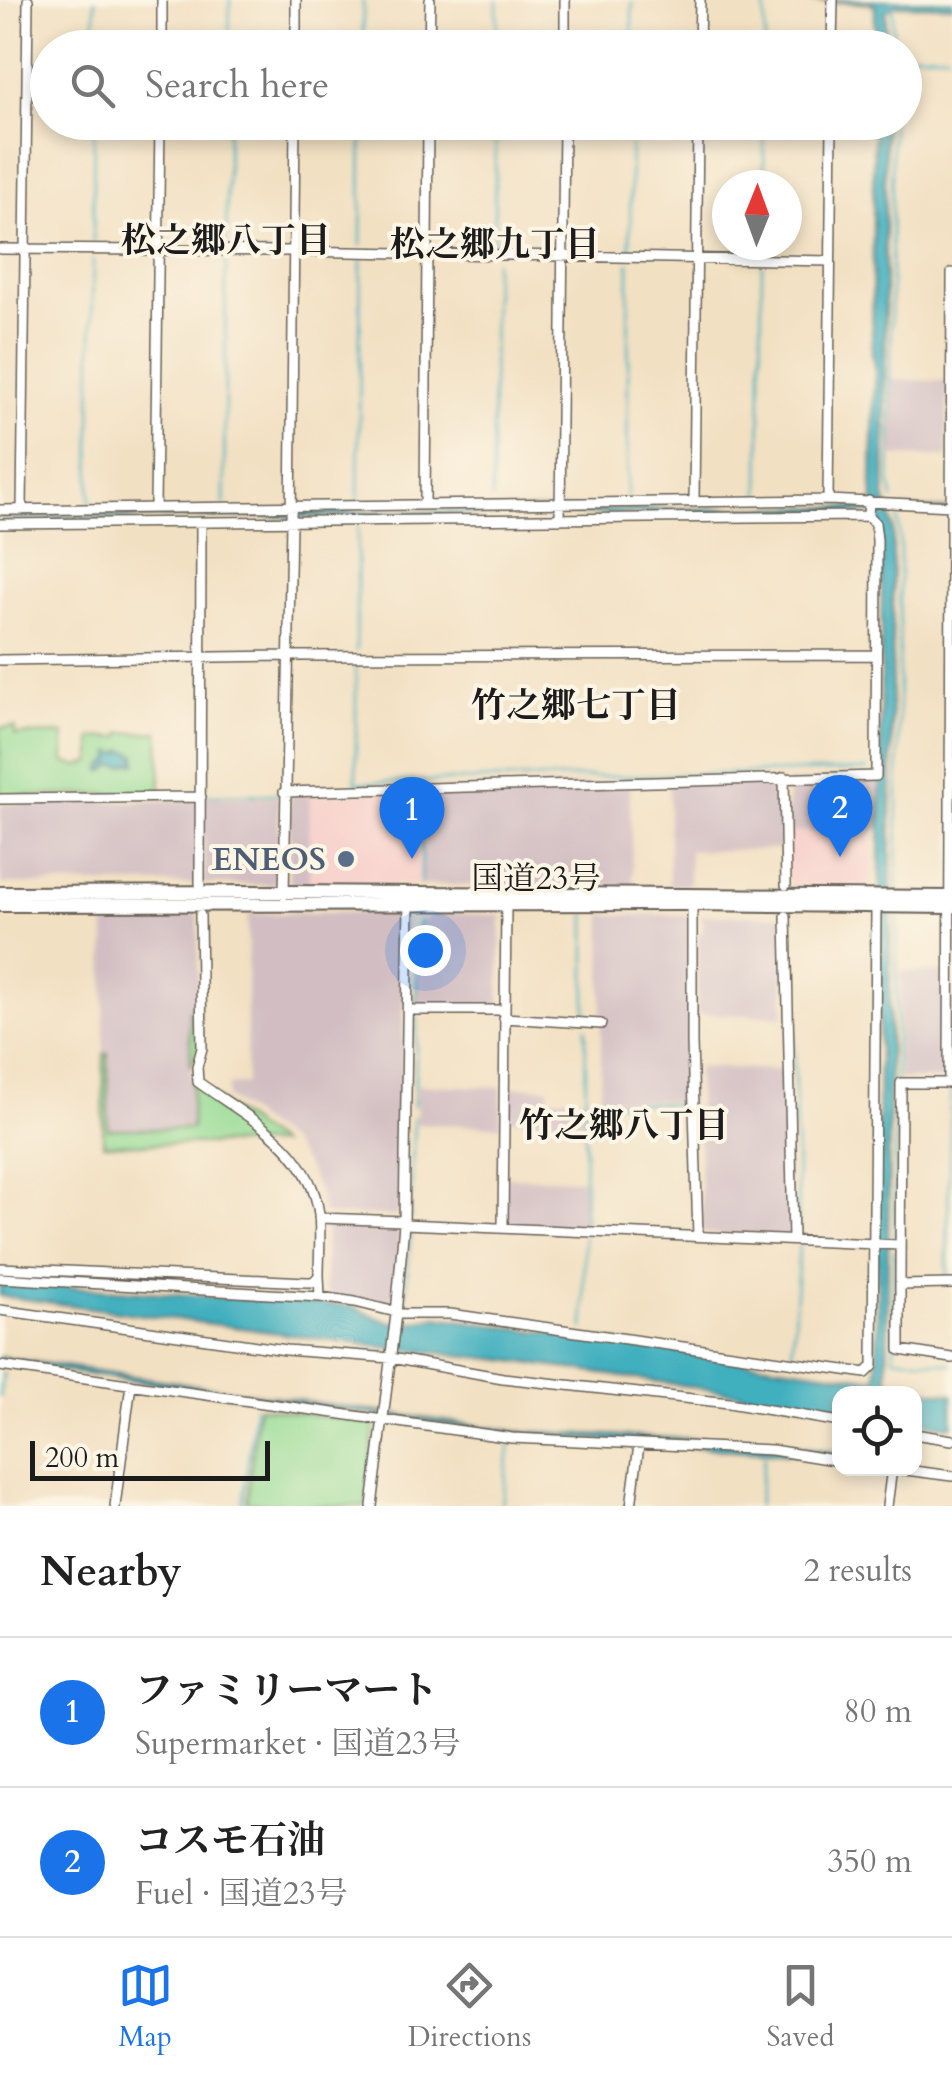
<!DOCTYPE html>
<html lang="en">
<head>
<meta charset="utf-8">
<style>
	body { margin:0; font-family:Cardo,"Noto Serif JP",serif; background:#f2f2f2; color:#222 }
	.controls { position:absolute; right:30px; bottom:30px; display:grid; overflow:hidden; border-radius:20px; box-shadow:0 5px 15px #0003 }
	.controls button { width:90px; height:90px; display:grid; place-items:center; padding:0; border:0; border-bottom:2px solid #e0e0e0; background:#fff; color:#222; font:50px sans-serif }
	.compass { position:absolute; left:712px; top:170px; width:90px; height:90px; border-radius:50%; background:#fff; box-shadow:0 5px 15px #0003; rotate:1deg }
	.scale { position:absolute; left:30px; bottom:25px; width:240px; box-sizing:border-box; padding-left:10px; border:5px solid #1c1c1c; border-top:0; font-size:28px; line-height:35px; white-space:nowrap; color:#1c1c1c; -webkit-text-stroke:8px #fcf5e5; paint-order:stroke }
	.you { position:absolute; left:425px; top:950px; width:35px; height:35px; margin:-25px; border:8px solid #fff; border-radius:50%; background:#1a73e8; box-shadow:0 0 0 15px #1a73e833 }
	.badge { display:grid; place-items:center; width:65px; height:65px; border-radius:50%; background:#1a73e8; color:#fff; font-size:32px; font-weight:700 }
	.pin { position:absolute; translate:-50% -82px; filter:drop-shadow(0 2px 5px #0008) }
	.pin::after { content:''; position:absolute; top:52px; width:35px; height:30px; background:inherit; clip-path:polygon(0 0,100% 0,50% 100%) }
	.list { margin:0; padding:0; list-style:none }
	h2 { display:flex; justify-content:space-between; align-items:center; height:130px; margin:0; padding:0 40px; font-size:42px }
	h2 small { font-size:32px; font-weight:400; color:#767676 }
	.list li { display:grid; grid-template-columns:65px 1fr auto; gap:30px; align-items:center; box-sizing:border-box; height:150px; padding:0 40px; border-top:2px solid #e0e0e0 }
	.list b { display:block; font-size:38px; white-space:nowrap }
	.list p { margin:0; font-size:32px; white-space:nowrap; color:#767676 }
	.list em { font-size:32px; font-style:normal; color:#767676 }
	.icon { flex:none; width:55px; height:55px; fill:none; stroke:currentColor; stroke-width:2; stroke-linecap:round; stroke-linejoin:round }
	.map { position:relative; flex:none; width:952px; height:1506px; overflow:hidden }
	.search { position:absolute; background:#fff; box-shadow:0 5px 15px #0003; left:30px; right:30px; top:30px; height:110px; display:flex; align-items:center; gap:25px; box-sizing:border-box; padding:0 35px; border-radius:55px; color:#767676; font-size:38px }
	.sheet { height:430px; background:#fff }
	nav { display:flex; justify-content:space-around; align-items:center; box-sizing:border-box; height:140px; border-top:2px solid #e0e0e0; background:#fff; font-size:28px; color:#767676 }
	nav a { display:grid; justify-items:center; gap:5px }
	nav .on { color:#1a73e8 }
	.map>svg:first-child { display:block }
	.built { fill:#f7d0cb }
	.industrial { fill:#d2bec2 }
	.green { fill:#97db94; stroke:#5a7c58; stroke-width:2.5 }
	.water { fill:#41afbe; stroke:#2e666d; stroke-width:2.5 }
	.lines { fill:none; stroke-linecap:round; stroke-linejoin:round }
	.stream { stroke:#41afbe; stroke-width:2.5 }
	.minor-casing { stroke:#676156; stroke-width:12 }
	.highway-casing { stroke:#676156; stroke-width:16 }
	.minor { stroke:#fff; stroke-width:9 }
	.highway { stroke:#fff; stroke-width:12 }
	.service-dot { fill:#5c6f8a; stroke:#fcf5e5; stroke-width:4 }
	.labels { text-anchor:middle; stroke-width:8; stroke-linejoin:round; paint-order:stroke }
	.service-label { font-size:32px; font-weight:bold; fill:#4e5e75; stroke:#fcf5e5; text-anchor:end }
	.street-label { font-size:32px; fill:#1c1c1c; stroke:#fcf5e5 }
	.neighbourhood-label { font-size:35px; font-weight:bold; fill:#1c1c1c; stroke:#fcf5e5 }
</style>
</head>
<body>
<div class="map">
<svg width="952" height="1506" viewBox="0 0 952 1506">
	<rect width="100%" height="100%" fill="#fcf5e5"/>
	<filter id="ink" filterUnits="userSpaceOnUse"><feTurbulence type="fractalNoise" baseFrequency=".01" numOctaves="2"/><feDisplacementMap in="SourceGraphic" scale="20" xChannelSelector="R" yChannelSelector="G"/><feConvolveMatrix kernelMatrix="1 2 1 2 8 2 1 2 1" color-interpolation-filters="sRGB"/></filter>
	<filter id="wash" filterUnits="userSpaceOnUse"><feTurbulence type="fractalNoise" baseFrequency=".0048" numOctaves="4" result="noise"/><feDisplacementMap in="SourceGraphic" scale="40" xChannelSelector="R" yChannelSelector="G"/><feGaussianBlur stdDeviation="2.25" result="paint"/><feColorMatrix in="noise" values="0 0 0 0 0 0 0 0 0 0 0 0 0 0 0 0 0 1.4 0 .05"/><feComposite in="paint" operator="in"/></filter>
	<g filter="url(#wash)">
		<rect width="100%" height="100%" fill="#f2e0c2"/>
		<path class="built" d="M420,790V885H309L310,795Z
			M873,831V877L869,886H788V832Z"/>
		<path class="industrial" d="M892,380L947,381V457L892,456Z
			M880,779L881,828L873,831L788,832V782Z
			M780,780L782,849L689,851V885H669V782Z
			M629,784L633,885H420V790Z
			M290,795H310L309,885L293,886L289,880Z
			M204,797H279L278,880L272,885L204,884Z
			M198,800V884H0V804Z
			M393,912L400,915L405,924L399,1211L395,1216L327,1215L322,1210L320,1196L308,1168L289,1143L227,1097L229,1085L246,1084L248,914Z
			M105,913L198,914V1049L191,1067L192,1082L278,1144H103Z
			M432,913L501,915L499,1007L417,1006L419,925Z
			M603,915H689L691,1102L600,1099Z
			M702,915L783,916L784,1016L697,1014L698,934L702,933Z
			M900,972H946L944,1075L940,1079H899Z
			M697,1067L786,1070L790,1238L706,1233L702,1229Z
			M417,1085L501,1087V1126L416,1124Z
			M507,1087H549V1098H584L583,1121L507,1119Z
			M506,1177L583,1179V1229L506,1226Z
			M329,1225L397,1227L400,1229L394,1302L387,1305L331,1295L325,1291L326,1228Z"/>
		<path class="green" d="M15,727V735L64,734V762L78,766L92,762V738L121,737V733L159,732L161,793L0,796V728Z
			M198,1002V1049L191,1067L189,1010Z
			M104,1054H108V1129H191L192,1082L278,1144H103Z
			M258,1407L375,1424L366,1506H279L247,1502Z"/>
		<path class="water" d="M771,0L952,1V6L897,5L886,11V47L875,48V7L870,3Z
			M874,123H885V499L888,507L895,509H952V511H896L890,513L893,528L887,1377L896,1386L952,1394V1426L915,1422L914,1394H840L839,1408L513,1361L384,1347L0,1296V1282L352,1306C389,1324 397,1328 437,1317L872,1379L877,1376L882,541L877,514L874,512L0,519V515L874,507L872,483L874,398C876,384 877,369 872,355Z
			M124,750L136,754L137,763L135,764L134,762L122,766L112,765L106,771H102L103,767L112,759V752L120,754Z
			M0,1357L513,1431L763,1442L839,1452V1457L511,1434L0,1362Z"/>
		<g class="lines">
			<path class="stream" d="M95,48V0
				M229,48L230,0
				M363,48V0
				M497,48V0
				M632,48V3
				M765,48V4
				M893,48V7
				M904,53L948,54
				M892,122L890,481L893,499
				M764,185V122
				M93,242L94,122
				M226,243L228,122
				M361,245L362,122
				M494,249L496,122
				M630,251L631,122
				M763,254V245
				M627,497L629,263
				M760,497L762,265
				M492,499L494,261
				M358,501L361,259
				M90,504L93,260
				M224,504L226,262
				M356,651L358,526
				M356,663V783L867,770
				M205,795L278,794
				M421,885L422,794
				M897,892L900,540L898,519
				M586,915V1018
				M793,990L798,1233
				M416,1003L418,925L420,921
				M904,1090L951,1089
				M585,1101L689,1105
				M414,1106L417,1017
				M410,1220L414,1118
				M584,1226L586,1028
				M895,1240L897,910
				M894,1250V1357L952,1364
				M947,1278L951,1089
				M405,1304L411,1230
				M584,1329V1237
				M792,1357L799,1246
				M0,1397L3,1373
				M242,1506L255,1407
				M502,1506L510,1443
				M758,1506L764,1457"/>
		</g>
	</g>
	<g filter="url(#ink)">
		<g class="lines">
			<defs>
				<path id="minor" d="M162,48V0
					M296,48V0
					M429,48L430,0
					M565,48V0
					M699,48L700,0
					M832,48L833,0
					M0,249L294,251L830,261
					M828,500L832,122
					M694,502L698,122
					M425,505L428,122
					M155,507L160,122
					M0,510L828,500L952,506
					M22,510L28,0
					M560,519L564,122
					M0,524L868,516
					M0,660L287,656L876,655
					M784,777L786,885
					M284,792L876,776L877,540L875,523L868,516L869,501
					M0,799L201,797
					M200,884L201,523
					M284,895L291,522L295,122
					M692,904V1043L698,1236
					M786,916L793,1240
					M408,1010H504
					M504,1018L601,1024
					M949,1083L952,273
					M952,1083H901L900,1285L952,1284
					M319,1218L404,1221
					M404,1224L900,1245
					M503,1228L506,905
					M0,1268L307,1282H313L319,1276C319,1256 321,1234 319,1214C310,1147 248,1118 198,1082L197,1067L202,1048L200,915
					M319,1276L320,1297L355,1302L396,1312
					M0,1278L320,1297
					M900,1285V1350L952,1358
					M0,1310L286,1350L391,1358L503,1378L729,1403L840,1422
					M396,1314H450L866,1373L873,1366L876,906
					M0,1366L512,1438L772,1450L840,1461
					M914,1434L952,1440
					M890,1468L952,1476
					M115,1506L131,1384
					M372,1506L396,1314L404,1224L409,902
					M631,1506L639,1445
					M887,1506L892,1468"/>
				<path id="highway" d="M0,893L284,892L952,897
					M0,905L692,904L952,907"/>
			</defs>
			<use href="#minor" class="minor-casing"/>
			<use href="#highway" class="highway-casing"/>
			<use href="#minor" class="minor"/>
			<use href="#highway" class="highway"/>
		</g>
	</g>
	<circle class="service-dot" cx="346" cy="859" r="10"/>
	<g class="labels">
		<g class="service-label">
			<text x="326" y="870">ENEOS</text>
		</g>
		<g class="street-label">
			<text x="536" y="889">国道23号</text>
		</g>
		<g class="neighbourhood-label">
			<text x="226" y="252">松之郷八丁目</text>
			<text x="495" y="256">松之郷九丁目</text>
			<text x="576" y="717">竹之郷七丁目</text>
			<text x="624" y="1137">竹之郷八丁目</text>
		</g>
	</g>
</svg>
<div class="controls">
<button><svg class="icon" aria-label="locate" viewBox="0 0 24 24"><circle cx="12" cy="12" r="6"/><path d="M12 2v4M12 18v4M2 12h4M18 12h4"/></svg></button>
</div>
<svg class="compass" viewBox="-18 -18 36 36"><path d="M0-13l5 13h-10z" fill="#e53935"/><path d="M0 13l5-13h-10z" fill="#767676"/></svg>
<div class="scale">200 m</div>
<div class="you"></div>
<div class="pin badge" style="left:412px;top:859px">1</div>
<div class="pin badge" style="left:840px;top:857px">2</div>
<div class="search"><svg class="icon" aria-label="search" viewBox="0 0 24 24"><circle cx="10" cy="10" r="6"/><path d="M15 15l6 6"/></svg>Search here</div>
</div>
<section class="sheet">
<h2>Nearby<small>2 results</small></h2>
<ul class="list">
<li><span class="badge">1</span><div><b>ファミリーマート</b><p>Supermarket · 国道23号</p></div><em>80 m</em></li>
<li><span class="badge">2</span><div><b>コスモ石油</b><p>Fuel · 国道23号</p></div><em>350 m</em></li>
</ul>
</section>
<nav>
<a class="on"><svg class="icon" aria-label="map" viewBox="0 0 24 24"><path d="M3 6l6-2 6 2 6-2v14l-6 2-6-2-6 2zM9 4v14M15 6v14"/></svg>Map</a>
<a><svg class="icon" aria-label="directions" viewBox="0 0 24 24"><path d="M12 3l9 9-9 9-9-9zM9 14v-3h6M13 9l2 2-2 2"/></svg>Directions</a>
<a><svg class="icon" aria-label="saved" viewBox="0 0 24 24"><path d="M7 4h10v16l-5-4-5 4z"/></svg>Saved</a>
</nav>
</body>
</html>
